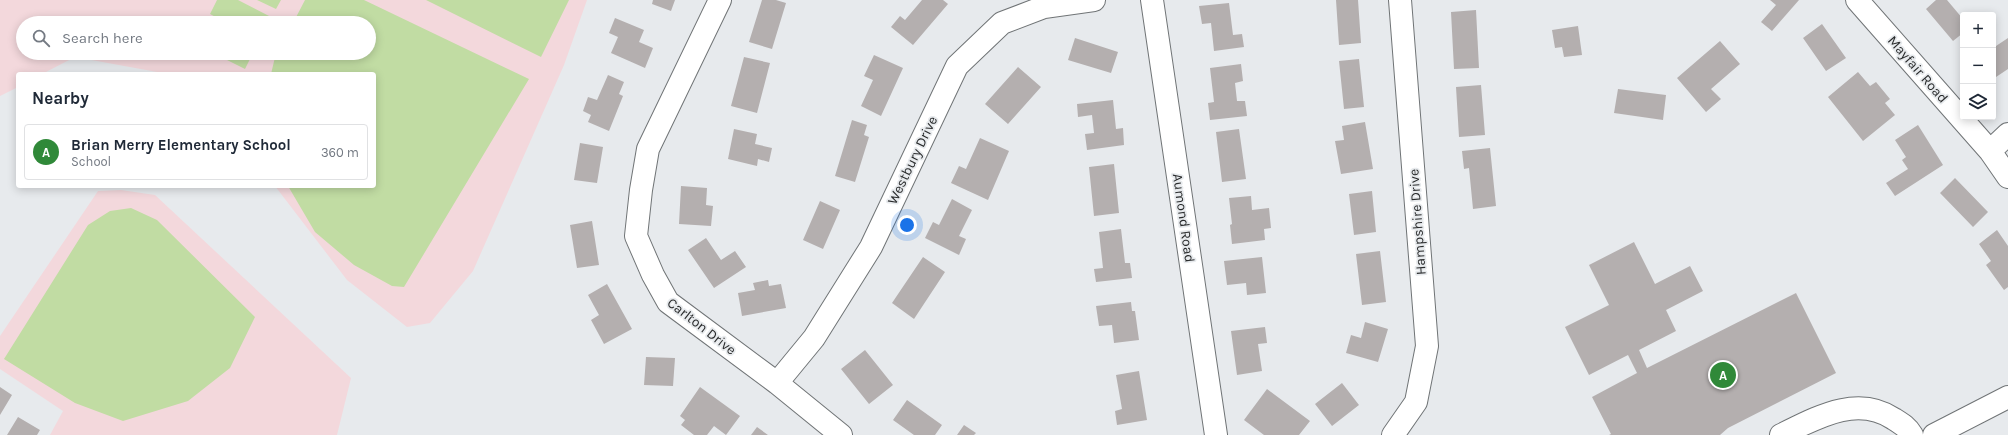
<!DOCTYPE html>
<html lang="en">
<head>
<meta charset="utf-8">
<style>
	body { margin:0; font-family:Karla,sans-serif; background:#f6f6f7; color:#1f2937 }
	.controls { position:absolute; right:12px; top:12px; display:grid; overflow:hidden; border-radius:4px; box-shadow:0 2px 10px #0003 }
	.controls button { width:36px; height:36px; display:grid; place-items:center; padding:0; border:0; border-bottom:1px solid #e0e1e3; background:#fff; color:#1f2937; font:20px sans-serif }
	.you { position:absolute; left:907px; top:225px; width:14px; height:14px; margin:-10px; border:3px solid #fff; border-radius:50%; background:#1a73e8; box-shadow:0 0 0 6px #1a73e833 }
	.badge { display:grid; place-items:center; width:26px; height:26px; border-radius:50%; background:#308939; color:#fff; font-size:13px; font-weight:700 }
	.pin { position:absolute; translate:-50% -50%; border:2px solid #fff; box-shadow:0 1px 4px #0006 }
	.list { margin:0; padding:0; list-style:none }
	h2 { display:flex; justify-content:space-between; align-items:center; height:52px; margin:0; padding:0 16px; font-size:17px }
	h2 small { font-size:13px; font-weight:400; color:#747a83 }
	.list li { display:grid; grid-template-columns:26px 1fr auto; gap:12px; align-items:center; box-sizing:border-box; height:56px; margin:0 8px 8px; padding:0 8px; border:1px solid #e0e1e3; border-radius:4px }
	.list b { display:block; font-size:15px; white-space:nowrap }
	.list p { margin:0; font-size:13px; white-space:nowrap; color:#747a83 }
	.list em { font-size:13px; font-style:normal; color:#747a83 }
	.icon { flex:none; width:22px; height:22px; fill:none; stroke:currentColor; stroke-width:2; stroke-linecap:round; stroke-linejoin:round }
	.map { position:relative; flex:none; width:2008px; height:435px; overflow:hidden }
	.search { position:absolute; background:#fff; box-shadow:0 2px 10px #0003; left:16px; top:16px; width:360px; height:44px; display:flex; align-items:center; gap:10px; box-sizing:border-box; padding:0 14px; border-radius:22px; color:#747a83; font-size:15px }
	.panel { position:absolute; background:#fff; box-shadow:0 2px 10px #0003; left:16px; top:72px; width:360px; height:116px; border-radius:4px }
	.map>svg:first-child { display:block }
	.education { fill:#f3d8dc; fill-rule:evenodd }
	.green { fill:#c1dca3 }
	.building { fill:#b4afaf }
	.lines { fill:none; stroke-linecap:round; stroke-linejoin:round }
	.minor-casing { stroke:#707476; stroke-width:24 }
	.minor { stroke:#fff; stroke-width:22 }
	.labels { text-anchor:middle; stroke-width:3.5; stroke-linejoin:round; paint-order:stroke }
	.street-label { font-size:14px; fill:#292b2c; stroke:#e7eaed }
</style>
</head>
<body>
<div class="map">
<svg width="2008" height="435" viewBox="0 0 2008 435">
	<rect width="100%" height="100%" fill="#e7eaed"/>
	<path class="education" d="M0,0H587L564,65L473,271L430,323L407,327L347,280L275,186H374V74H168L75,57L42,74H18V87L0,96ZM23,23H369V53H23Z
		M121,190L155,195L351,378L337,435H50L63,411L0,369V336L98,191Z"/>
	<path class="green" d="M217,0H238L271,17L268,23H227L210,14Z
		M257,0H281L276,9Z
		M305,0H364L529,79L404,287L392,286L354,265L315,232L288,186H374V74H271L276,53H369V23H293Z
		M426,0H569L541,57Z
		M213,53H253L245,69Z
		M131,208L157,220L255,317L230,368L188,401L123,421L75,403L4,359L88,225L110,211Z"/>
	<path class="building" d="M653,0H675L671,11L652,4Z
		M762,0H776L786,3L772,49L749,42Z
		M922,0H943L948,4L913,45L891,27L900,16L905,20Z
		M1336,0H1358L1361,43L1339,45Z
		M1770,0H1799L1772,31L1761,22L1776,5Z
		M1936,0H1947L1963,19V33L1953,41L1926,9Z
		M1229,3L1233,35L1242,34L1244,47L1214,51L1211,23L1202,24L1199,6Z
		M1476,10L1479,68L1454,69L1451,12Z
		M615,18L644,30L639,42L653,48L645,68L611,53L618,37L609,33Z
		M1822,24L1846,58L1826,71L1803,38Z
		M1578,26L1582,55L1564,57L1562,47L1555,48L1552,30Z
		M1075,38L1118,52L1111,73L1068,60Z
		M2008,38V69L1993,79V48Z
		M1720,41L1740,64L1711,89L1721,99L1706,112L1677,78Z
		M874,55L903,68L881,116L861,106L873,80L864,76Z
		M744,57L770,63L757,113L731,106Z
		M1359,59L1364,107L1344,109L1339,61Z
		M1241,64L1243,81L1235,83L1237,101H1245L1247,116L1210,120L1208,103L1214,102L1210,68Z
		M1018,67L1041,87L1008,124L985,104Z
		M1858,72L1870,86L1876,82L1890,99L1885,103L1895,115L1863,141L1828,97Z
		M608,75L624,82L619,94L623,96L609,131L588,122L591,115L583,111L588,97L597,100Z
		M1481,85L1485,135L1459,137L1456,87Z
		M1618,89L1666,95L1663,120L1614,113Z
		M1113,100L1116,129L1123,128L1124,145L1087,150L1085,134L1094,133L1092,115L1078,117L1077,104Z
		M852,120L867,125L864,135L869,137L855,182L835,176Z
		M1365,122L1373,169L1341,174L1335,141L1344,140L1342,126Z
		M1918,125L1943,165L1895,196L1886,183L1908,169L1902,160L1906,157L1895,140Z
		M734,129L757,134L755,144L772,148L769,162L758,159L757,166L728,159Z
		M1239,129L1246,179L1222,182L1216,132Z
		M980,138L1009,151L988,200L951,183L959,166L966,169Z
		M580,143L603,147L597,183L574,180Z
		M1490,148L1496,206L1473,209L1469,168L1464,169L1462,151Z
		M1114,164L1119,213L1094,216L1089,167Z
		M1955,178L1988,212L1973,227L1940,193Z
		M681,186L707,188L706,205L713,206L711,226L679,224Z
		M1372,191L1376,232L1354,235L1349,194Z
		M1251,196L1252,210L1269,208L1271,228L1264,229L1265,240L1232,244L1230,225L1232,224L1229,198Z
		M952,199L972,210L959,236L966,239L959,255L925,238L933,222L939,225Z
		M820,201L840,210L823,249L803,240Z
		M592,221L599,265L577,268L570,225Z
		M1121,229L1125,263H1130L1132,278L1096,282L1094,269L1103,268L1099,232Z
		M1997,230L2008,246V287L2004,290L1986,265L1991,261L1979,244Z
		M706,238L721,260L735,251L746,267L714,288L688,250Z
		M1634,242L1655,284L1690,266L1703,291L1666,310L1676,331L1639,350L1647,368L1796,293L1836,373L1728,428L1720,435H1609L1611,434L1592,397L1637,373L1628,355L1589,375L1565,327L1609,305L1589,265Z
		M1380,251L1386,302L1362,305L1356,254Z
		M923,257L945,272L914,319L892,303Z
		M1262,257L1266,293L1247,295L1246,283L1227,285L1224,261Z
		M768,280L769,286L781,284L786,308L742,316L738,293L755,290L753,283Z
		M607,284L632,329L604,344L591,320L599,315L588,295Z
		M1131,302L1132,311H1135L1139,340L1114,343L1112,325L1099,326L1096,306Z
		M1365,322L1388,329L1378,362L1346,353L1351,335L1361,338Z
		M1265,327L1267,343L1258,344L1262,371L1237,375L1231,331Z
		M865,350L893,385L869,404L841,369Z
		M646,357L675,358L673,386L644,385Z
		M1139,371L1147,420L1117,425L1115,411L1122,409L1116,375Z
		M1342,383L1359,405L1332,426L1315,404Z
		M0,387L12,395L0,415Z
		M700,387L740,416L726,435L714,426L707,435H694L681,425L685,420L680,416Z
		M1267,389L1310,421L1299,435H1264L1244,420Z
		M907,400L942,425L935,435H914L893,420Z
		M18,417L40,430L37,435H7Z
		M964,425L976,433L974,435H957Z
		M757,427L768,435H751Z"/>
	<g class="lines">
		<defs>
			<path id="minor" d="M720,0L648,149L641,190L636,236L653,275L668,302L777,383L841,435
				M1152,0L1216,435
				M1857,0L1990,151L2008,177
				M1990,151L2008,134
				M777,383L814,338L871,247L957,66L1002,23L1044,7L1094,0
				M1393,435L1416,402L1427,346L1400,0
				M1781,435C1816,418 1857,394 1894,419C1902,424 1907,427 1912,435
				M1934,435L2008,397"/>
		</defs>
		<use href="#minor" class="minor-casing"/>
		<use href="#minor" class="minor"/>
	</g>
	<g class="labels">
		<g class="street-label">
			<text transform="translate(1918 69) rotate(49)" y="5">Mayfair Road</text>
			<text transform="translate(912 160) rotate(-64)" y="5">Westbury Drive</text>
			<text transform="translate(1184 218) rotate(82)" y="5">Aumond Road</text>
			<text transform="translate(1417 222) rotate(-94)" y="5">Hampshire Drive</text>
			<text transform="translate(702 326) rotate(38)" y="5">Carlton Drive</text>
		</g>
	</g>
</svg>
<div class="controls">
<button>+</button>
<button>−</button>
<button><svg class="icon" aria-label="layers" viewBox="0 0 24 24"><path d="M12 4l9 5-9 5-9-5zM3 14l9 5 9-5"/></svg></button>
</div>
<div class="you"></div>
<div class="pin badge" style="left:1723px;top:375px">A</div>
<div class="search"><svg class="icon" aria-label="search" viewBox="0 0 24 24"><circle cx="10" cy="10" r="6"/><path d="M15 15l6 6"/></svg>Search here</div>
<section class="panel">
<h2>Nearby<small></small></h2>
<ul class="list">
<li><span class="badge">A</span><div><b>Brian Merry Elementary School</b><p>School</p></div><em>360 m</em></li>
</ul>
</section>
</div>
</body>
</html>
